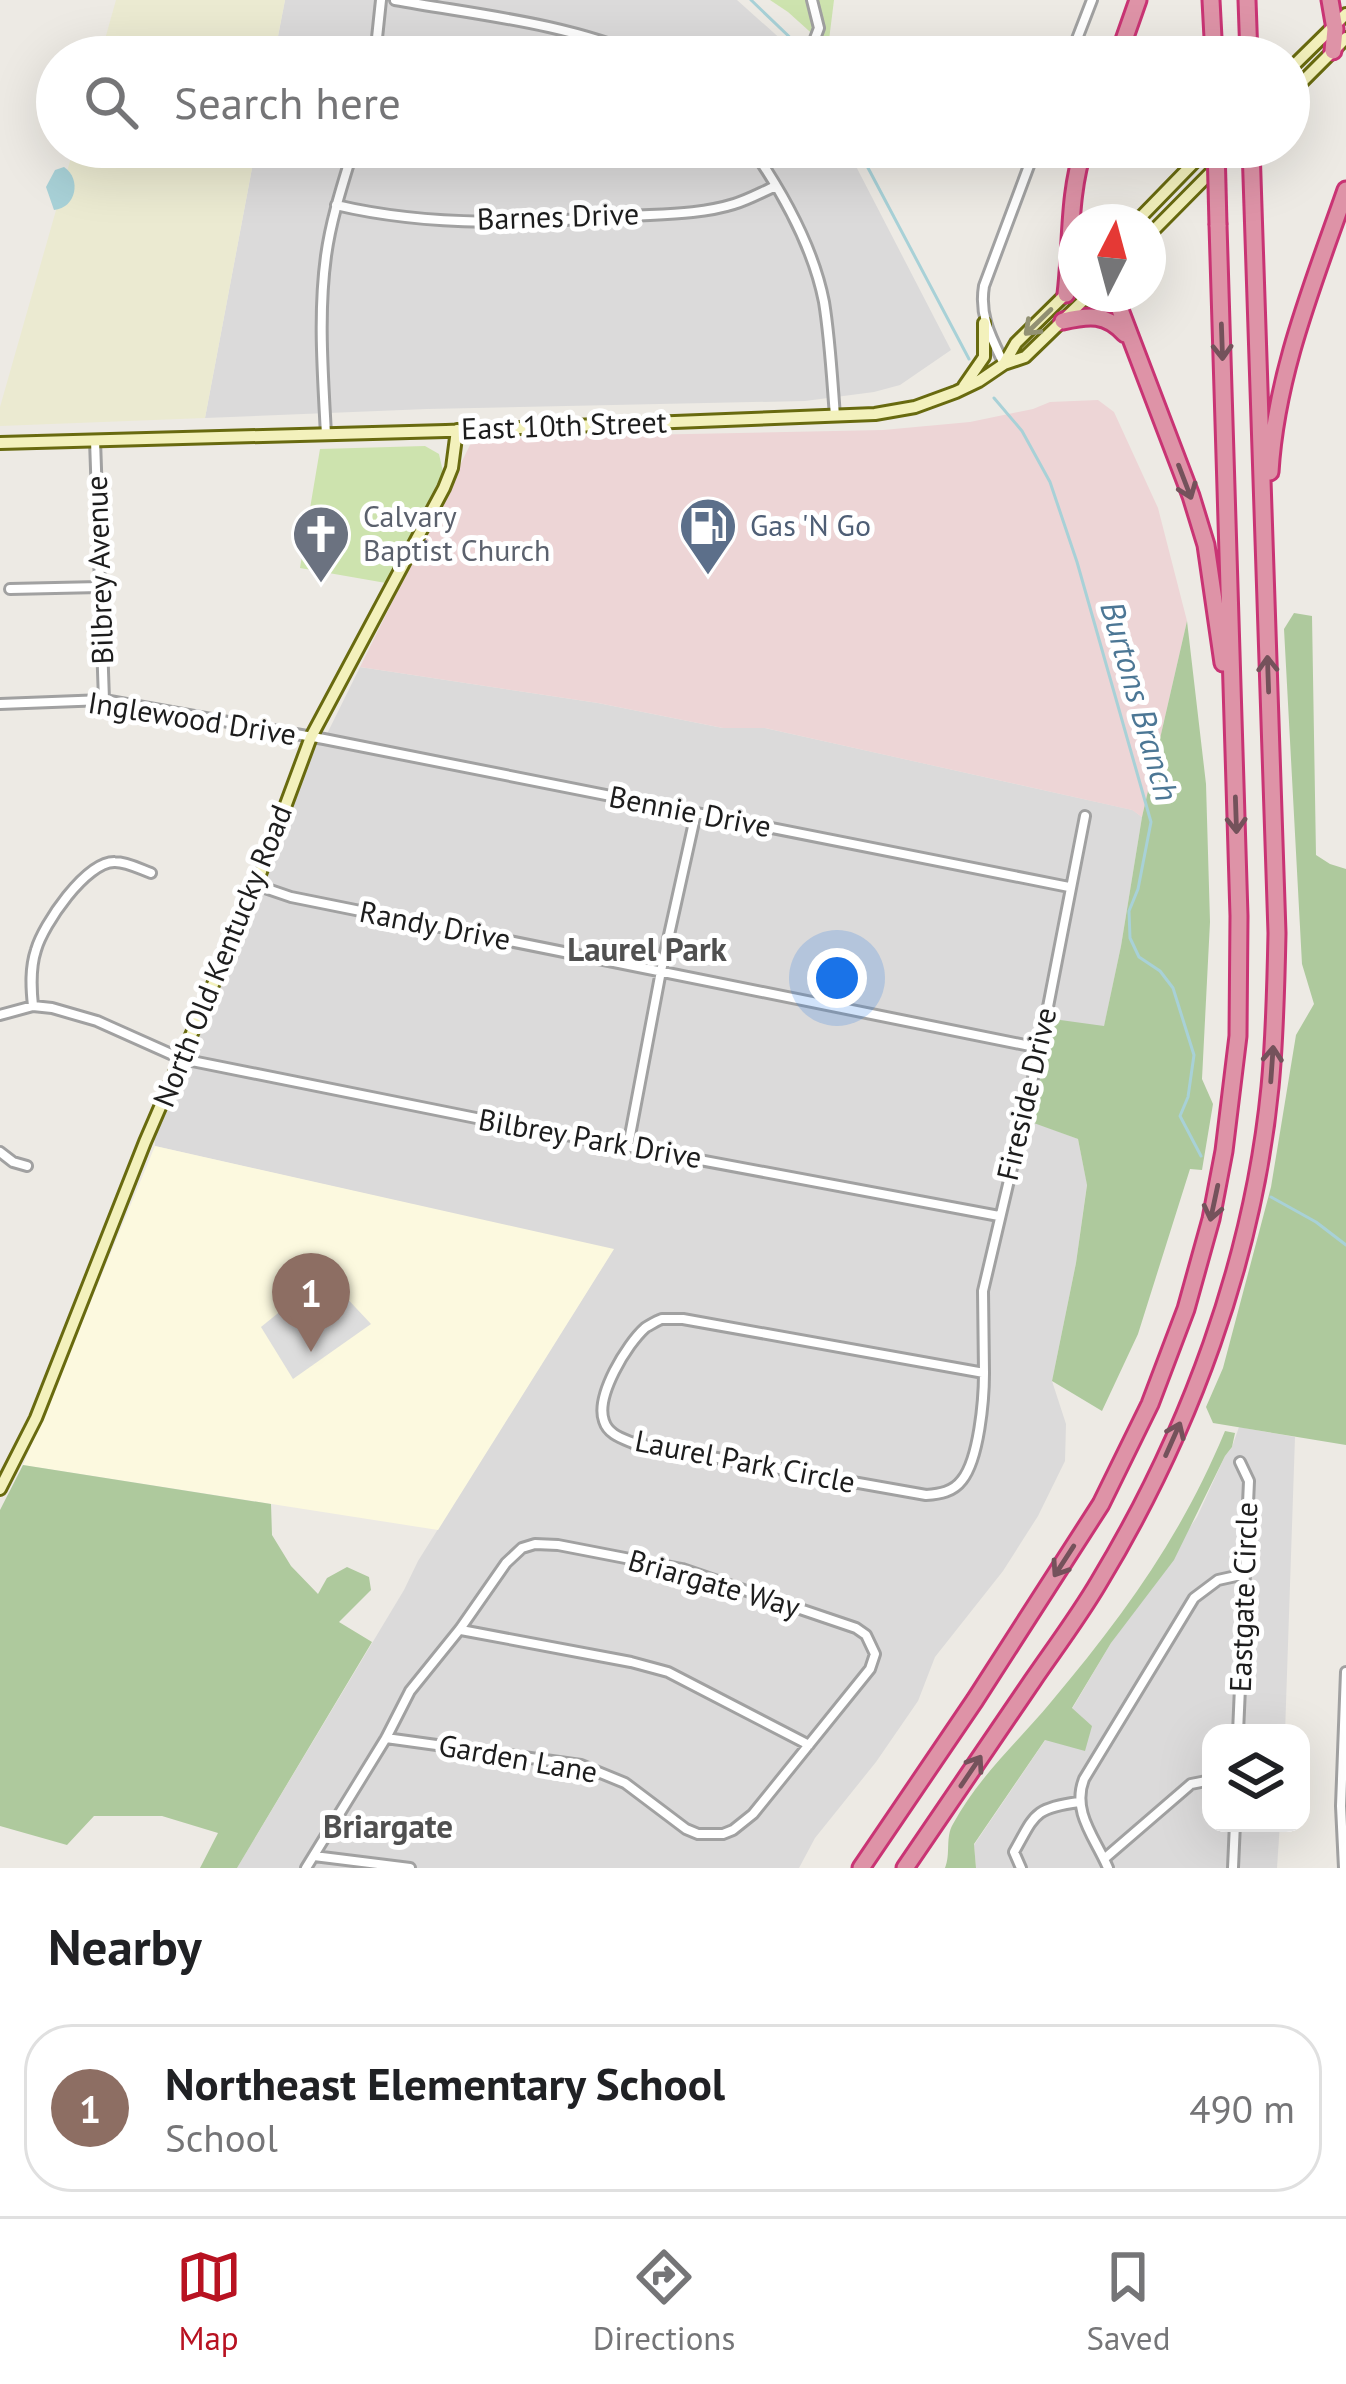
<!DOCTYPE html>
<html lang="en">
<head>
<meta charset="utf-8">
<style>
	body { margin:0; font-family:"PT Sans",sans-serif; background:#f6f6f6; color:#202124 }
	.controls { position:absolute; right:36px; bottom:36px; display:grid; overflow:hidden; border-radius:24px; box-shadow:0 12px 48px #0002 }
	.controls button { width:108px; height:108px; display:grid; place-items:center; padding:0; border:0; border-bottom:3px solid #e0e0e0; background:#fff; color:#202124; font:60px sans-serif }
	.compass { position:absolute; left:1058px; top:204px; width:108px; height:108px; border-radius:50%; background:#fff; box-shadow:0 12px 48px #0002; rotate:6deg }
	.you { position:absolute; left:837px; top:978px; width:42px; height:42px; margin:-30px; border:9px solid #fff; border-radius:50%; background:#1a73e8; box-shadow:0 0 0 18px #1a73e833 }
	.badge { display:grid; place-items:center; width:78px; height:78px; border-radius:50%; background:#b81221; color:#fff; font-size:39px; font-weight:700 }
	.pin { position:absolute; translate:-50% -99px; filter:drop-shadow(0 3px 6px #0008) }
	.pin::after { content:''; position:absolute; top:63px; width:42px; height:36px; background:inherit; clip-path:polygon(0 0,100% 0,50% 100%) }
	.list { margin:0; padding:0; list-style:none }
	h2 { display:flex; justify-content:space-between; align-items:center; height:156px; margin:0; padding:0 48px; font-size:51px }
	h2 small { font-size:39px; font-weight:400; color:#757577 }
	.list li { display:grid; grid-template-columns:78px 1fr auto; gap:36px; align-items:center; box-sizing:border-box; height:168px; margin:0 24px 24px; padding:0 24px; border:3px solid #e0e0e0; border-radius:48px }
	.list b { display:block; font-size:45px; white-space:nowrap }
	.list p { margin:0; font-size:39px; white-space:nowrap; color:#757577 }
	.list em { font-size:39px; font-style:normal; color:#757577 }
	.icon { flex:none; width:66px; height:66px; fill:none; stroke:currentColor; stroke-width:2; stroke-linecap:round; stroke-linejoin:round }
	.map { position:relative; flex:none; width:1346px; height:1868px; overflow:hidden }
	.search { position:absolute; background:#fff; box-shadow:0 12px 48px #0002; left:36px; right:36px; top:36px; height:132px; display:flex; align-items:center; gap:30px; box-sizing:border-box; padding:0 42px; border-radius:66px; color:#757577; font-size:45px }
	.sheet { height:348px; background:#fff }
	nav { display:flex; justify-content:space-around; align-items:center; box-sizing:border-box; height:168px; border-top:3px solid #e0e0e0; background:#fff; font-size:33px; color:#757577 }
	nav a { display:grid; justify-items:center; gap:6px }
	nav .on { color:#b81221 }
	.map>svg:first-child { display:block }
	.residential { fill:#dbdada }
	.commercial { fill:#edd5d6 }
	.education { fill:#fcf9df }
	.farmland { fill:#ebead1 }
	.grass { fill:#cde3ae }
	.forest { fill:#aec99d }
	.parking { fill:#ddd }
	.water { fill:#a8d1d7 }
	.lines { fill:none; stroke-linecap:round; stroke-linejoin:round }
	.stream { stroke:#a8d1d7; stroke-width:3 }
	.street-casing { stroke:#a1a1a1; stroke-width:14 }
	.secondary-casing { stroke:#686a0f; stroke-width:16 }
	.highway-casing { stroke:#c93474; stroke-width:21 }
	.street { stroke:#fff; stroke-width:8 }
	.secondary { stroke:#f3f1bc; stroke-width:10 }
	.highway { stroke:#de93a7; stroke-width:15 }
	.highway-bridge-casing { stroke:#c93474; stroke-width:21; stroke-linecap:butt }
	.highway-bridge { stroke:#de93a7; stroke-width:15 }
	.oneway { stroke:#939274 }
	.oneway2 { stroke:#74525b }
	.labels { text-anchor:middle; stroke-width:10; stroke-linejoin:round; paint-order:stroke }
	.street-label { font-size:30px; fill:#1d1d1d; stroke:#fff }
	.worship-label { font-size:30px; fill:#5b616d; stroke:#fff; text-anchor:start }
	.service-label { font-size:30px; fill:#4e5e75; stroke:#fff; text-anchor:start }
	.water-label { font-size:33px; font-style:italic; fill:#4c7795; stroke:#fff }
	.neighbourhood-label { font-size:33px; font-weight:bold; fill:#505050; stroke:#fff }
</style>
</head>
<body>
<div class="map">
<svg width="1346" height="1868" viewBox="0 0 1346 1868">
	<rect width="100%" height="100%" fill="#edeae4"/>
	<path class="residential" d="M285,0H737L784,42L795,57H274Z
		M256,147H846L951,350L900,385L874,392L805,401L427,409L205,418Z
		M360,667L598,703L723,728H765L1133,810L1142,817L1121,946L1104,1027L1053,1020L1031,1121L1078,1139L1087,1184L1076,1263L1052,1381L1066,1424L1065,1461L1038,1516L1003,1571L935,1657L918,1701L876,1762L815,1838L799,1868H237L404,1590L418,1561L613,1250L155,1146L154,1137L182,1071L188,1067L192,1050L256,897L262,895L267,883L263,879L313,751L316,745L322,744Z
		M1239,1427L1295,1437L1285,1733H1211V1823H1280L1277,1868H976L974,1845L1046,1739L1085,1750L1072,1709L1111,1643L1197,1517L1225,1456L1232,1447Z"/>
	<path class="commercial" d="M1098,400L1114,412L1158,508L1187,621L1142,817L1132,810L765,728H723L598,703L360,667L471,443L537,437L883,430L970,422L1033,409L1050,402Z"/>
	<path class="education" d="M155,1146L614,1249L438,1530L23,1465Z"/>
	<path class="farmland" d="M116,0H285L274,57H100Z
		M74,147H256L205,418L0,426V407Z"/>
	<path class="grass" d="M770,0H834L828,48L788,12Z
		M425,446L439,454L443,472L386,583L300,568L320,449Z"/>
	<path class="forest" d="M1294,613L1312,616L1316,855L1330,864L1346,869V1445L1213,1423L1206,1407L1223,1368L1271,1187L1296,1035L1314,1004L1302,964L1284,629Z
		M1187,621L1206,784L1210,922L1202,1079L1213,1104L1202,1170L1190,1169L1138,1334L1102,1411L1052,1381L1076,1263L1087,1185L1078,1139L1031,1122L1053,1019L1104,1026L1121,946L1142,817Z
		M1225,1431L1235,1433L1232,1447L1225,1456L1174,1560L1111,1643L1072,1708L1092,1726L1085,1751L1045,1740L974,1844L976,1868H945C951,1854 945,1837 953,1824C979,1776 1017,1743 1051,1702C1124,1615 1181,1537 1225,1431Z
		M23,1465L271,1504L272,1535L291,1566L318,1594L327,1578L347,1567L369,1577L371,1590L339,1622L372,1642L237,1868H200L218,1833L162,1816H94L67,1845L0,1826V1510Z"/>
	<path class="parking" d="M325,1275L371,1324L293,1379L261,1327Z"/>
	<path class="water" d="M64,167C82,179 76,208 54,210L46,187L55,170Z"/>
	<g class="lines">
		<path class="stream" d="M751,0L800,47
			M857,147L969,359
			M994,398L1022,431L1050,482L1077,562L1151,822L1138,889L1129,911L1130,938L1139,957L1160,971L1173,988L1194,1055L1188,1097L1180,1116L1201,1156
			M1271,1197L1316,1222L1346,1245"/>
		<defs>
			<path id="street" d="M395,0C478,15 566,23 644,57
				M375,57L381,0
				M808,57L819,28L812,0
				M1070,57L1092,0
				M751,147C783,193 813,246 824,302C830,339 832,378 835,416
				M336,205C433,228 534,223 632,216C665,214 702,214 734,204C748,200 762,192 776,186
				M1004,364C991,337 979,316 984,286L1036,147
				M326,435C323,375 318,315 326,256C331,219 343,183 354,147
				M95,440L104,700
				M10,589L100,587
				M0,704L104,700L324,739L1069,887
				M256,885L291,897L1040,1048
				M33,1006C31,987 30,968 36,950C43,925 86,861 115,862C127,862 140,869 151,873
				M0,1015L33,1006L52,1008L97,1021L182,1059L486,1120L999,1216
				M628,1146L661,971L696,813
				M0,1152L13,1162L27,1166
				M662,1319H683L984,1373C984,1400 979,1459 962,1480C953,1492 940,1494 926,1495L633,1443C621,1438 608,1434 604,1421C595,1396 627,1344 645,1328C646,1327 660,1319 662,1319Z
				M984,1373L983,1291L1040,1048L1085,816
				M461,1630L631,1662L668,1672L809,1745
				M1238,1733L1249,1481L1240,1462
				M314,1856L410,1868
				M1104,1859L1191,1784L1211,1780
				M306,1868L386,1738L410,1691L460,1629L506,1563L522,1548L535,1544L558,1545L682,1569L856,1628L866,1635L875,1654L870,1669L753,1814L733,1830L723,1834H698L686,1829L625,1783L581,1765L386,1738
				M1021,1868L1014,1852C1035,1815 1033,1808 1079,1802
				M1108,1868C1096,1839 1071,1812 1084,1779L1194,1598L1218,1580L1245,1574
				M1233,1868L1235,1823
				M1344,1868L1341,1806L1346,1672"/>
			<path id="secondary" d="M1289,70L1346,14
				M1289,95L1346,38
				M1136,222L1209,147
				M1148,236L1236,147
				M1004,364L1016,343L1076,284
				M964,386L984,357V323
				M0,443L446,431L875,414L915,407L956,392L979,381L1004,364L1025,357L1090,294
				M0,1489L36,1418L145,1142L256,885L311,737L444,488L452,468L457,430"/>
			<path id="highway" d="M1211,0L1214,57
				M1247,0L1249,57
				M1330,0L1335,29L1333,51
				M1118,57L1138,0
				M1066,294C1072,244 1068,195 1084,147
				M1114,294L1191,496L1206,545L1223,663
				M1063,321C1089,315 1106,313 1125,334
				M1270,472C1276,373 1314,282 1346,190
				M861,1868L975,1700L1101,1504L1150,1404L1186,1309L1211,1219L1224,1151L1238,1036L1239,916L1218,225
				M905,1868C948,1805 990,1743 1033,1680C1055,1648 1079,1616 1099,1582C1189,1433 1253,1261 1270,1087C1275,1036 1276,984 1277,933L1251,147"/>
		</defs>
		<use href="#street" class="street-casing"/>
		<use href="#secondary" class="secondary-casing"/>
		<use href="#highway" class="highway-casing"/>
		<use href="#street" class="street"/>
		<use href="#secondary" class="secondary"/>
		<use href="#highway" class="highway"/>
		<defs>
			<path id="highway-bridge" d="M1216,147L1218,225"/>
		</defs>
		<use href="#highway-bridge" class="highway-bridge-casing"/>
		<use href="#highway-bridge" class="highway-bridge"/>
	</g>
	<defs><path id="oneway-shaft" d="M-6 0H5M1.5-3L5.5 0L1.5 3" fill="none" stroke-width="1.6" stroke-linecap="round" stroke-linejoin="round" transform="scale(3)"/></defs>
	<use class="oneway" href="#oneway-shaft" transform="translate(1038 322) rotate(136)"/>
	<g class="oneway2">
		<use href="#oneway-shaft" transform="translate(1222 342) rotate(88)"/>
		<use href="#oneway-shaft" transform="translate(1185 482) rotate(69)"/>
		<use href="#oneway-shaft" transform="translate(1268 674) rotate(-92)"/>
		<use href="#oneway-shaft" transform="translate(1236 815) rotate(88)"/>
		<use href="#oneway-shaft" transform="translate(1272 1064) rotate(-86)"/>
		<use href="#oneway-shaft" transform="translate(1214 1203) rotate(102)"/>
		<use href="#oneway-shaft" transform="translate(1173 1439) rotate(-66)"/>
		<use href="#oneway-shaft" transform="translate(1064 1561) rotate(123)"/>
		<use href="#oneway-shaft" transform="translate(971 1771) rotate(-56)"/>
	</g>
	<defs>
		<symbol id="fuel-pin" viewBox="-11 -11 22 30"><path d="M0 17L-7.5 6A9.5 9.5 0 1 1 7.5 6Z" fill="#5c6f8a" stroke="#fff"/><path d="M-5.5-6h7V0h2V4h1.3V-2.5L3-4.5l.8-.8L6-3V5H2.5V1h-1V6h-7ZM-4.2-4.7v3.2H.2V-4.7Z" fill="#fff"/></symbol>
		<symbol id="church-pin" viewBox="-11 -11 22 30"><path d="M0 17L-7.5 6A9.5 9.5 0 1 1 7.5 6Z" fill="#6b7280" stroke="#fff"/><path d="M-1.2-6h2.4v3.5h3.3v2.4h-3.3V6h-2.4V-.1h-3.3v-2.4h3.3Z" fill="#fff"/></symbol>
	</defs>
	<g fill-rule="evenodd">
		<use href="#fuel-pin" x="675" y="493" width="66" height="90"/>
		<use href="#church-pin" x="288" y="501" width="66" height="90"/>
	</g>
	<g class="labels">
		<g class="street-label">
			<text transform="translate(558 217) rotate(-2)" y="10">Barnes Drive</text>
			<text transform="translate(564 426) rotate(-2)" y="10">East 10th Street</text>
			<text transform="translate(100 570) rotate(-92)" y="10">Bilbrey Avenue</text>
			<text transform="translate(192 719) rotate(9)" y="10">Inglewood Drive</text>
			<text transform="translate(690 812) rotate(11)" y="10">Bennie Drive</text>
			<text transform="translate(435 926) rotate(11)" y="10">Randy Drive</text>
			<text transform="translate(223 956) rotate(-68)" y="10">North Old Kentucky Road</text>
			<text transform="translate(1027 1094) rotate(-77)" y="10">Fireside Drive</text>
			<text transform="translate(590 1139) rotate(10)" y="10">Bilbrey Park Drive</text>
			<text transform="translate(745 1462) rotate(11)" y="10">Laurel Park Circle</text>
			<text transform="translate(714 1584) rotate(16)" y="10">Briargate Way</text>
			<text transform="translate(1244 1597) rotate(-88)" y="10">Eastgate Circle</text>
			<text transform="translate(518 1759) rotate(10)" y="10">Garden Lane</text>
		</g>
		<g class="worship-label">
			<text x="363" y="527">Calvary<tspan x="363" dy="34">Baptist Church</tspan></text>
		</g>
		<g class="service-label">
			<text x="750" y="536">Gas 'N Go</text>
		</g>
		<g class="water-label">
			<text transform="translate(1140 701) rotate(74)" y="12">Burtons Branch</text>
		</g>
		<g class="neighbourhood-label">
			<text x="647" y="961">Laurel Park</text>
			<text x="388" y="1838">Briargate</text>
		</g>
	</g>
</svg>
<div class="controls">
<button><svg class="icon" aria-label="layers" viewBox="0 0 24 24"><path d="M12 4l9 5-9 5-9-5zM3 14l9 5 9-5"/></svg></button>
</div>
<svg class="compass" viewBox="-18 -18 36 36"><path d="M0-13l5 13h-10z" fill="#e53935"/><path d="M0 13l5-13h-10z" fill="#757577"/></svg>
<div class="you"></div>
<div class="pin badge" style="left:311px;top:1352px;background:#8d6e63">1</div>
<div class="search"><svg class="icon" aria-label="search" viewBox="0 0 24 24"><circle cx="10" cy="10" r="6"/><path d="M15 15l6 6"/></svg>Search here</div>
</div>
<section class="sheet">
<h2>Nearby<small></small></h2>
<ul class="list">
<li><span class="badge" style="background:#8d6e63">1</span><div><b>Northeast Elementary School</b><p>School</p></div><em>490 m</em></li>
</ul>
</section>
<nav>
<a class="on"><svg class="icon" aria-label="map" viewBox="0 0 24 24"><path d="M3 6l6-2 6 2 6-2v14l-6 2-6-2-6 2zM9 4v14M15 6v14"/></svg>Map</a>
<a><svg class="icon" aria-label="directions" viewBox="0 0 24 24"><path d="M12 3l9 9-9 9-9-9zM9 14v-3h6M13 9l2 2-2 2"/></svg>Directions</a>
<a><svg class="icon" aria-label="saved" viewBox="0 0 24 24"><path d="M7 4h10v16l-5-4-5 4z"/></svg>Saved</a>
</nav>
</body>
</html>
